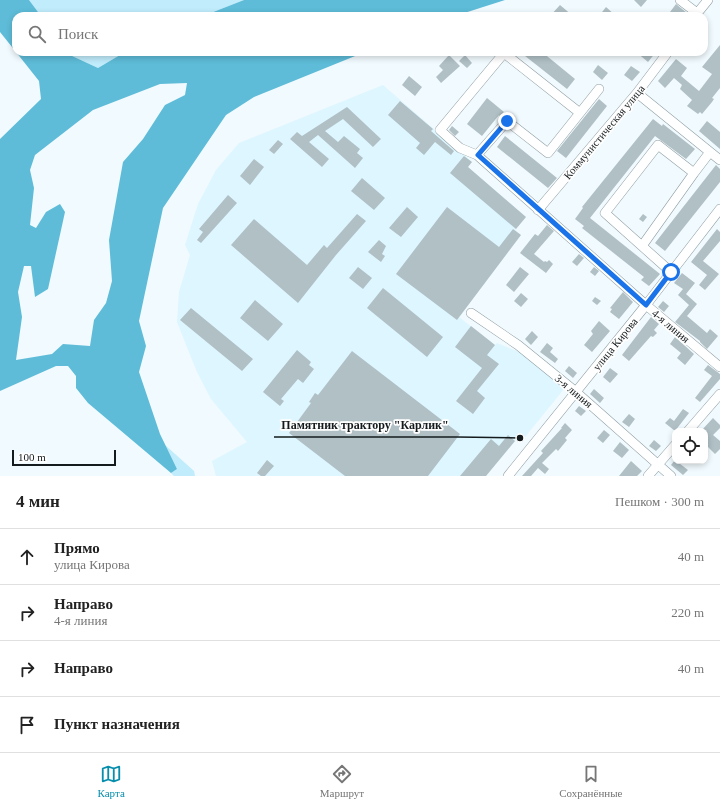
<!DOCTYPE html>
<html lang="ru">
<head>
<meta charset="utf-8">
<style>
	body { margin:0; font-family:Georgia,serif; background:#f6f6f6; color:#222 }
	.controls { position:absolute; right:12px; bottom:12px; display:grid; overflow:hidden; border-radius:8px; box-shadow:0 2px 6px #0003 }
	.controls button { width:36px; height:36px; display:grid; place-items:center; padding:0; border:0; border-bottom:1px solid #e0e0e0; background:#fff; color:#222; font:20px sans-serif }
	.scale { position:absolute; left:12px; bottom:10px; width:104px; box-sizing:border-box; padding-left:4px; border:2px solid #151b1d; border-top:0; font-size:11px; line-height:14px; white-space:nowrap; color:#151b1d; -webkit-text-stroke:3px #fff; paint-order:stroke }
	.stop { position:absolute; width:12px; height:12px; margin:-9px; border:3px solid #1a73e8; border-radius:50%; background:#fff }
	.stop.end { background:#1a73e8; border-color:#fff; box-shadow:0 1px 4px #0008 }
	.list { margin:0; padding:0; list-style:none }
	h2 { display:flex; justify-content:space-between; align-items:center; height:52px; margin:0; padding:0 16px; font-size:17px }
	h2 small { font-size:13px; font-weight:400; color:#767676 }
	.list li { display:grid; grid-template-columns:26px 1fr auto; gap:12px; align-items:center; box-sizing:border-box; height:56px; padding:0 16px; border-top:1px solid #e0e0e0 }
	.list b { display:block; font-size:15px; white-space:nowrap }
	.list p { margin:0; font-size:13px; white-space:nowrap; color:#767676 }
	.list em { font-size:13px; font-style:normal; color:#767676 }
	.icon { flex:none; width:22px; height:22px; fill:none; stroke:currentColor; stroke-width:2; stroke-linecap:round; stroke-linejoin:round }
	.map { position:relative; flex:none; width:720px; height:476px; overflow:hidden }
	.search { position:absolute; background:#fff; box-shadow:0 2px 6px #0003; left:12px; right:12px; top:12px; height:44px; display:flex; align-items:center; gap:10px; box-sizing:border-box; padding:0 14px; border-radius:12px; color:#767676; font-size:15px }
	.sheet { height:276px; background:#fff }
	nav { display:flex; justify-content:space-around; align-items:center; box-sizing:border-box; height:56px; border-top:1px solid #e0e0e0; background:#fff; font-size:11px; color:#767676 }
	nav a { display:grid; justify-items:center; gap:2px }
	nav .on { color:#088ead }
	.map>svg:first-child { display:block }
	.built { fill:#ddf6ff }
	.green { fill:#c0ecfb }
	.water { fill:#5ebcd8; fill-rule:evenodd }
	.building { fill:#b0c0c5 }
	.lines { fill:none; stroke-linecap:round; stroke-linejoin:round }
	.minor-casing { stroke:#8f9ea3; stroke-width:10 }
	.minor { stroke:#fff; stroke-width:9 }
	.route { stroke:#1a73e8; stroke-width:5 }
	.labels { text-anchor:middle; stroke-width:3.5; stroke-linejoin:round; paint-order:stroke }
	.street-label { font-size:11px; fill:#151b1d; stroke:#fff }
	.leader { fill:none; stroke:#151b1d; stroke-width:1.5 }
	.callout-dot { fill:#151b1d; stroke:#fff; stroke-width:1.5 }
	.callout-label { font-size:12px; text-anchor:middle; font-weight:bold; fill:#151b1d; stroke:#fff; stroke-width:3.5; stroke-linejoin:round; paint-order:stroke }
</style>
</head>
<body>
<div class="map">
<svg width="720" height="476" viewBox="0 0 720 476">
	<rect width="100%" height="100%" fill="#f1fafe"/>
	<path class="built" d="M383,85L472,162L468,167L526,217L515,230L521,235L459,317L495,345L497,343L521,353L564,389L525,437L519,436L486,476H216L212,461L247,442L211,399L197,372L177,322L179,292L190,255L185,245L198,204L216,170L239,143Z"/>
	<path class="green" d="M29,0H244L203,16H41Z
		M68,52H125L98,68L70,55Z
		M165,445L194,471L195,476H174L171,473L177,469Z"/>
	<path class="water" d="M0,0H29L41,16H16V52L0,32Z
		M244,0H505L455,16H203Z
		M16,52H68L70,55L98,68L125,52H365L254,97L226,115L163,208L139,321L146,346L139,372L160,434L177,469L171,473L88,403L76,388V376L68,366H56L0,391V139L41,99L39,81ZM187,83L185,95L165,105L143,139L123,162L109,240L112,281L106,303L94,320L90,346L63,344L52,354L16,360L22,317L18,292L24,266H31L35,297L48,289L65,212L60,204L46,212L36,228L30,225L34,188L30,170L35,155L93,110L160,84Z"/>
	<path class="building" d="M634,0H647L641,7Z
		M676,4L687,13L684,16H667Z
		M560,5L573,16H550Z
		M606,7L616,16H599Z
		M720,45V88L712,98L714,99L712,102L702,114L700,112L698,114L687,106L692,100L680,89L682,85L674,78L665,88L658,81L676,59L687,68L681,76L699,91L712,74L702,67Z
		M520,52H542L575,79L567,89Z
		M636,52H656L648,62Z
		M449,55L460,66L441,83L436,77L443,70L439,66Z
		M465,55L472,63L467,68L459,61Z
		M598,65L608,73L602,80L593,72Z
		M631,66L640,72L632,81L624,75Z
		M409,76L422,87L415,96L402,85Z
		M487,98L504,112L500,116L499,115L482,136L467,124Z
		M599,99L607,106L566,158L557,151Z
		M400,101L433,129L431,131L454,151L451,155L435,142L424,155L416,148L420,143L388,115Z
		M347,107L381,139L373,147L343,119L325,131L338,142L344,136L360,149L357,153L363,158L355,168L318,135L309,142L329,159L322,167L290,139L297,132L302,136Z
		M653,119L662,126L663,124L695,149L686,159L655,136L590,218L660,274L649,286L641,280L644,277L582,228L584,226L575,219L583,208L582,207Z
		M707,121L720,132V149L699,131Z
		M452,126L459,132L455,136L449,130Z
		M505,136L557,178L548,188L497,147Z
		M278,140L283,144L274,154L269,150Z
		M464,156L472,162L468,167L526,217L516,229L450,173Z
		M254,159L264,167L250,185L240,176Z
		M716,165L720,169V182L665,251L655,243Z
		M362,178L385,198L374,210L351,191Z
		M228,195L237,203L201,243L197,240L203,232L199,229Z
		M407,207L418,217L401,237L389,228Z
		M447,207L499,247L513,229L521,235L457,320L396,274Z
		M357,214L366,221L336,255L298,303L231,245L254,219L307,265L324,245L327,248Z
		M643,214L647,217L643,222L639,219Z
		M547,225L554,231L534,254L544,262L545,261L547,262L549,260L553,264L546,273L520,253L535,234L538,236Z
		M717,229L720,232V241L703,261L719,274L705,290L699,285L707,275L691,262Z
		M379,240L386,246L382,254L385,256L381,262L368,252Z
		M579,254L584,258L577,266L572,262Z
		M358,267L372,278L363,289L349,278Z
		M520,267L529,274L514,292L506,285Z
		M594,267L599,271L595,276L590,272Z
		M682,273L695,283L686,294L697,304L687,316L707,333L710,329L718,336L707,349L700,342V341L675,322L689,305L678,295L683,289L674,283Z
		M383,288L443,337L427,357L367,308Z
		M623,292L633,302L619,319L610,312L612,309L610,308Z
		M521,293L528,299L521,307L514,301Z
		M595,297L601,301L597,305L592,301Z
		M255,300L283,324L268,341L240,318Z
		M663,301L669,306L664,312L658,307Z
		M191,308L253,359L242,371L180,320Z
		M651,317L659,324L654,330L657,333L653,337L651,336L629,361L622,355Z
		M599,321L610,331L592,352L584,345L593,334L591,331Z
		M471,326L495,345L487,355L499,364L477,391L485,398L473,414L456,401L482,368L455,347Z
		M532,331L538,337L531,345L525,339Z
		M675,337L694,354L685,365L677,358L681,353L670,344Z
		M547,343L553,348L550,352L558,359L555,363L540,352Z
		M297,350L311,362L309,365L314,369L303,383L298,379L281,399L284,401L280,406L263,392Z
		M352,351L460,434L428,476H345L289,433L311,403L309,402L315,393L318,395Z
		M708,365L720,374V379L700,402L695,398L712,376L704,370Z
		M569,366L577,373L573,378L565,371Z
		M610,368L618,374L610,383L603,377Z
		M594,389L604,398L600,403L590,394Z
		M579,406L586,411L581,416L575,411Z
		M683,409L689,413L675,431L665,423L670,418L674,421Z
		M629,414L635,419L629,427L622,422Z
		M713,418L720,425V428L713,435L720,441V449L715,454L705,444V431H701Z
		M565,423L572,430L565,438L567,440L558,451L556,449L542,463L549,469L545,474L538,468L531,476H522L543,453L541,451L562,428H561Z
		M604,430L610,435L603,443L597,438Z
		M508,435L515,441L486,476H460L491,439L499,446Z
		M654,440L661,446L656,451L649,446Z
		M620,442L629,450L622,458L613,451Z
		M267,460L274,466L265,476H261L257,473Z
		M675,460L688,470L683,475L671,465Z
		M631,461L642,471L637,476H619Z"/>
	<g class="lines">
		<defs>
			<path id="minor" d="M680,0L697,13
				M695,16L708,0
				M637,93L710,152
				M580,113L504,53L440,130L460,148L477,155L646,305L720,367
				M477,155L507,121L548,153L599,89
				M538,210L637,93L668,52
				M642,246L694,173
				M671,272L605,213L658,145L694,173L710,152L720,160
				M471,313L518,345L576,392L671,476
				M688,431L720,394
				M508,476L646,305L720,209
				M648,476L675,445"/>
		</defs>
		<use href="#minor" class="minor-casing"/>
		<use href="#minor" class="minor"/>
	</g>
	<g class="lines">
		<path class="route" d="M507,121L478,155L646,305L671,272"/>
	</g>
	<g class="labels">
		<g class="street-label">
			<text transform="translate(604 132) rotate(-50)" y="4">Коммунистическая улица</text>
			<text transform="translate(671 326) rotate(40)" y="4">4-я линия</text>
			<text transform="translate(615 344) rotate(-51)" y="4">улица Кирова</text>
			<text transform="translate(574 391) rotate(40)" y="4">3-я линия</text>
		</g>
	</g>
	<path class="leader" d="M520 438L457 437H274"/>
	<circle class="callout-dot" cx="520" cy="438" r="4"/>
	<g class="callout-label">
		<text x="365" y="429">Памятник трактору "Карлик"</text>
	</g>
</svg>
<div class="controls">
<button><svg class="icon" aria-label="locate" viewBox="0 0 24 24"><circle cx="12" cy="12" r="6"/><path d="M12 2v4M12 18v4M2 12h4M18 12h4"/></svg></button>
</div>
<div class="scale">100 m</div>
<div class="stop" style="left:671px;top:272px"></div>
<div class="stop end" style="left:507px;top:121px"></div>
<div class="search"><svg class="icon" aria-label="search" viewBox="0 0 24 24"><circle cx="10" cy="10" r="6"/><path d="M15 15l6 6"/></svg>Поиск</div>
</div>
<section class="sheet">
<h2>4 мин<small>Пешком · 300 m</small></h2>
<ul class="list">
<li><svg class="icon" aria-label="ahead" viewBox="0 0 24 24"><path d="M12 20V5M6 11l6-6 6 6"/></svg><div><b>Прямо</b><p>улица Кирова</p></div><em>40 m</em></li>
<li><svg class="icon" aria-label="right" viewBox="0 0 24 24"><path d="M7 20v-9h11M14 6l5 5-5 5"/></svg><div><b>Направо</b><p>4-я линия</p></div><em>220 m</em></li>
<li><svg class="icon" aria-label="right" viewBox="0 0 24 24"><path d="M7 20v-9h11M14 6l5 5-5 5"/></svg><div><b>Направо</b></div><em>40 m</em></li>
<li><svg class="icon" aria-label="arrive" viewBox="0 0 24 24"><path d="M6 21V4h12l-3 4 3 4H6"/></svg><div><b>Пункт назначения</b></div></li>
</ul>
</section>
<nav>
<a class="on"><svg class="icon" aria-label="map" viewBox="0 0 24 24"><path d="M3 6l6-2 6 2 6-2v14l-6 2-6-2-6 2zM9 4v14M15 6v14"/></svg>Карта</a>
<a><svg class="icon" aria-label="directions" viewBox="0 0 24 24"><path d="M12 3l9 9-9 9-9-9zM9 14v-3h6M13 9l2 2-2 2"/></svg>Маршрут</a>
<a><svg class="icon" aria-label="saved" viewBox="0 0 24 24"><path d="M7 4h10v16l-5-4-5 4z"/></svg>Сохранённые</a>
</nav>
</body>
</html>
